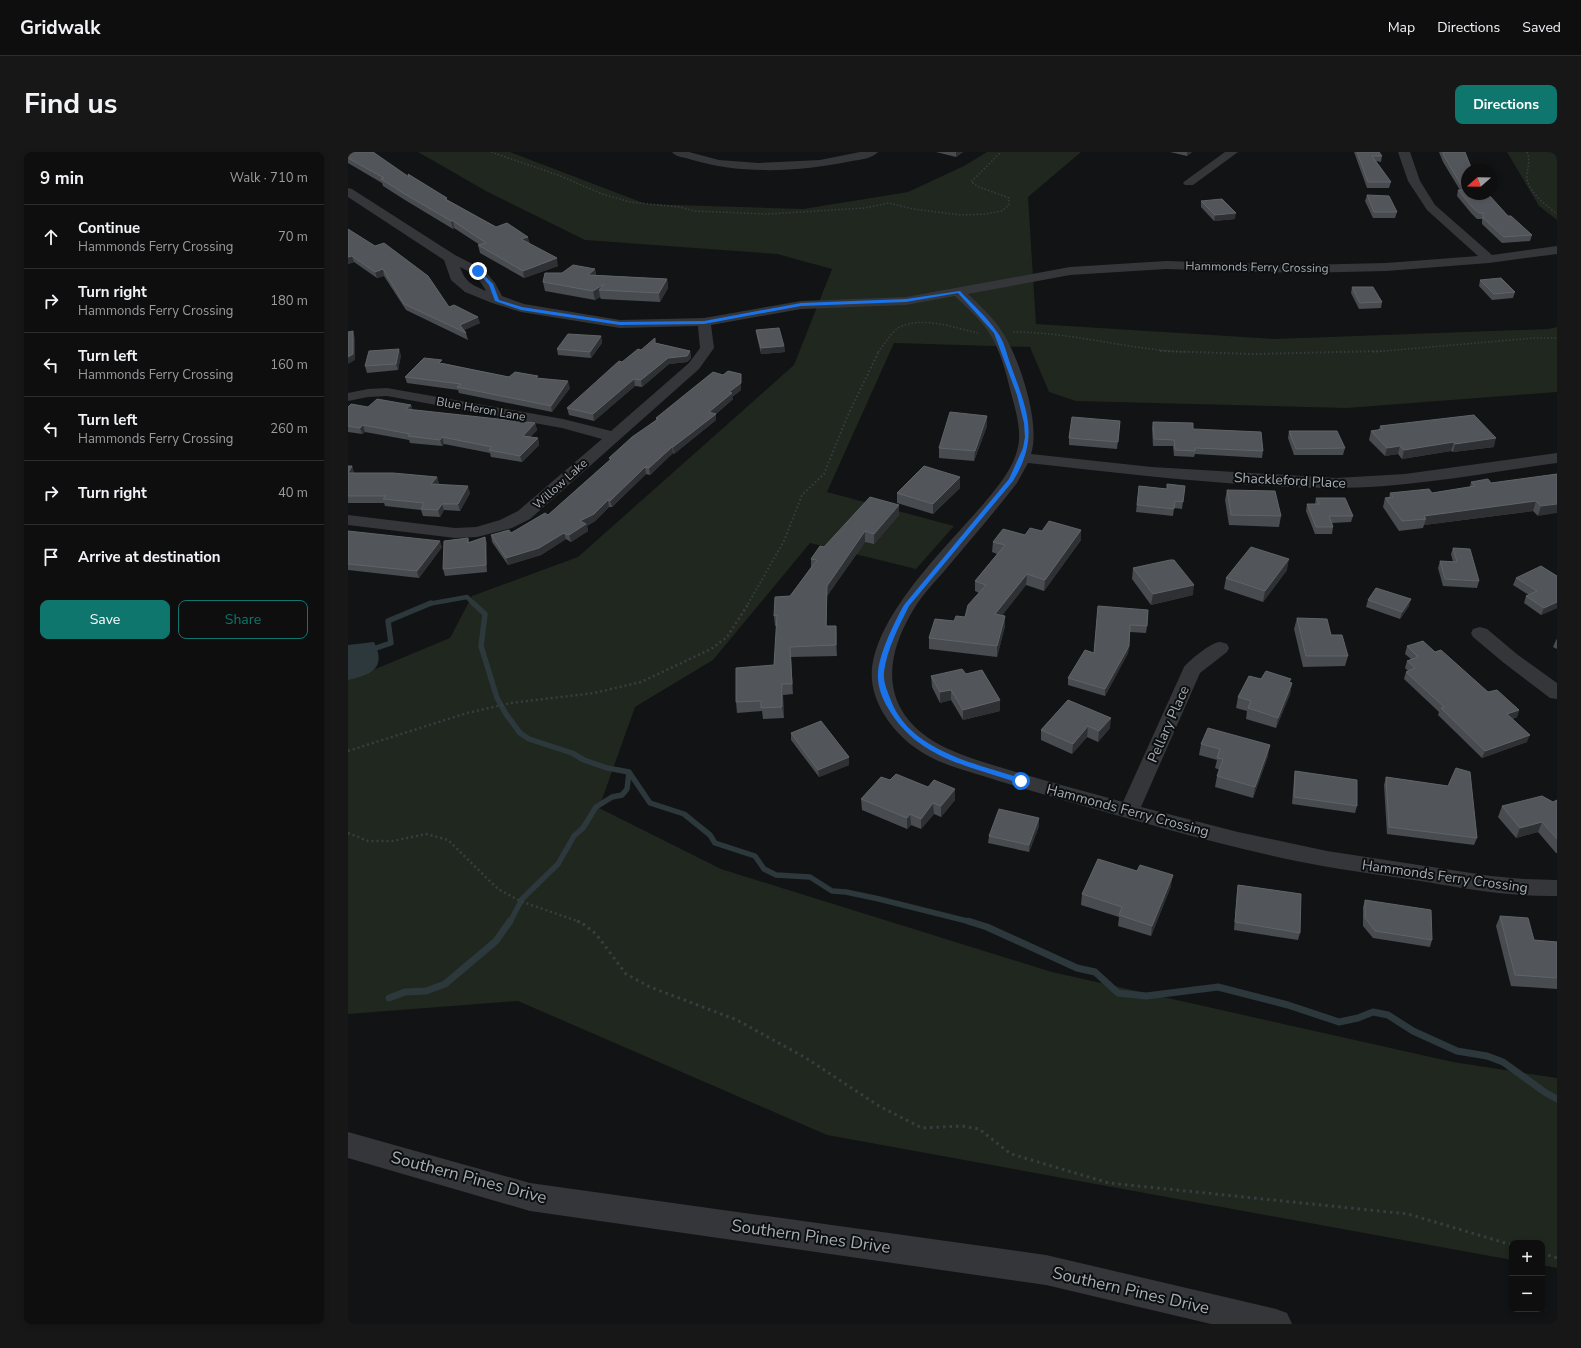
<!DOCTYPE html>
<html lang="en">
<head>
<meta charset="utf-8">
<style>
	body { margin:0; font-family:"Nunito Sans",sans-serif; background:#171718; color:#f1f3f6 }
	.controls { position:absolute; right:12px; bottom:12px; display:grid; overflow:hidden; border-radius:8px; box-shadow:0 2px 6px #0003 }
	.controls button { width:36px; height:36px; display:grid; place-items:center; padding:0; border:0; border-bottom:1px solid #2e2e2f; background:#0e0e0f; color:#f1f3f6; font:20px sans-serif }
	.compass { position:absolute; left:1113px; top:12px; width:36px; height:36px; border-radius:50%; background:#0e0e0f; box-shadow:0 2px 6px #0003; rotate:250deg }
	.stop { position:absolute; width:12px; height:12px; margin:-9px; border:3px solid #1a73e8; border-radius:50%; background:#fff }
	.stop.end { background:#1a73e8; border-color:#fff; box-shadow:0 1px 4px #0008 }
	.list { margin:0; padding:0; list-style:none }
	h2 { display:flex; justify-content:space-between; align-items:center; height:52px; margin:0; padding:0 16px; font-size:17px }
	h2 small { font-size:13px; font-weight:400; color:#9b9c9e }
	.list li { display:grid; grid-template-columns:26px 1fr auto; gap:12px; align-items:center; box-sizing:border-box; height:64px; padding:0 16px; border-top:1px solid #2e2e2f }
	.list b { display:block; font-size:15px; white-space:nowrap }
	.list p { margin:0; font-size:13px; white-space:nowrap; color:#9b9c9e }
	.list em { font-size:13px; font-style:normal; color:#9b9c9e }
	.actions { display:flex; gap:8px; padding:12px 16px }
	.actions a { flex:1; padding:9px 0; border:1px solid #0f766e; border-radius:8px; text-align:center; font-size:14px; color:#0f766e }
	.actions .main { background:#0f766e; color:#fff }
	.icon { flex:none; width:22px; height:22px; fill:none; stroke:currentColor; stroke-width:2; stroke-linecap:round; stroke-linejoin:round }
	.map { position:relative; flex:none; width:1209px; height:1172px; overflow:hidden; border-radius:8px }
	header { display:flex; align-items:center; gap:24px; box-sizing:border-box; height:56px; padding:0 20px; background:#0e0e0f; border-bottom:1px solid #2e2e2f }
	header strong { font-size:19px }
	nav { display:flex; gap:22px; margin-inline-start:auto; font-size:14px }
	.intro { display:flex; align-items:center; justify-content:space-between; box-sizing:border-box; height:96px; padding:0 24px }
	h1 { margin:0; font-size:28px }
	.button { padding:10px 18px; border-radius:8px; background:#0f766e; color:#fff; font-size:14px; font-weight:700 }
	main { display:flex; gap:24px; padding:0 24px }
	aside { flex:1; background:#0e0e0f; border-radius:8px; box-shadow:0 2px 6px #0003 }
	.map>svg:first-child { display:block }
	.green { fill:#1f271f }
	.water { fill:#2c383c }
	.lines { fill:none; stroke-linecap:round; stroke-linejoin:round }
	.stream-far2 { stroke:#2c383c; stroke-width:4.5 }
	.stream-far1 { stroke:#2c383c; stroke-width:5.5 }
	.stream { stroke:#2c383c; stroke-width:7 }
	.path-far3 { stroke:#3a3d40; stroke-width:1.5; stroke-dasharray:1.5 2; stroke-linecap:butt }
	.path-far2 { stroke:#3a3d40; stroke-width:2; stroke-dasharray:1.5 2.5; stroke-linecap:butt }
	.path-far1 { stroke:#3a3d40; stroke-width:2.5; stroke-dasharray:2 3; stroke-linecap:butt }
	.path { stroke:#3a3d40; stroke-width:3; stroke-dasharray:2.5 4; stroke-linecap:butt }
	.minor { fill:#343639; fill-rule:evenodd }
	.tertiary { fill:#343639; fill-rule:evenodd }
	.wall { fill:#484b4f }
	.shaded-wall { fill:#2e3033 }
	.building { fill:#52565a; stroke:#5f6468 }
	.route { fill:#1a73e8 }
	.labels { text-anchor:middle; stroke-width:4; stroke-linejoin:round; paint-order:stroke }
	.far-street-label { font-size:12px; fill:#a4adb4; stroke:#0d0e0f }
	.street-label { font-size:14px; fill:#a4adb4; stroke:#0d0e0f }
	.near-street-label { font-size:17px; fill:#a4adb4; stroke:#0d0e0f }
</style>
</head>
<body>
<header>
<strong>Gridwalk</strong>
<nav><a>Map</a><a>Directions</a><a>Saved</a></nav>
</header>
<div class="intro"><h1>Find us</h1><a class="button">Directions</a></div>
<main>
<aside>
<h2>9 min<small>Walk · 710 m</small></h2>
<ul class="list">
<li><svg class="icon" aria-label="ahead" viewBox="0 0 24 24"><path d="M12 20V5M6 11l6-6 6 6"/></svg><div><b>Continue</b><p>Hammonds Ferry Crossing</p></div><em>70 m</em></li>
<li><svg class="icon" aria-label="right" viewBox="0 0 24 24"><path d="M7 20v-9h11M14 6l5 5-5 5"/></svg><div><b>Turn right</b><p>Hammonds Ferry Crossing</p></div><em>180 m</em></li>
<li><svg class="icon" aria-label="left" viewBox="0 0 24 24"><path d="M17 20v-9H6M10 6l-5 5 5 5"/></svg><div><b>Turn left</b><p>Hammonds Ferry Crossing</p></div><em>160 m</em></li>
<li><svg class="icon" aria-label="left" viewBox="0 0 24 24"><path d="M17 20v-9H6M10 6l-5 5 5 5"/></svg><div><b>Turn left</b><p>Hammonds Ferry Crossing</p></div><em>260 m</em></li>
<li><svg class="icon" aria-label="right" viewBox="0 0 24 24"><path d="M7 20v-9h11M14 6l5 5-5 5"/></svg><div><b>Turn right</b></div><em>40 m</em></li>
<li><svg class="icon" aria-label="arrive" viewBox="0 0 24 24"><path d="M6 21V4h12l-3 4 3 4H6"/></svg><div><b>Arrive at destination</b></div></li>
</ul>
<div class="actions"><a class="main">Save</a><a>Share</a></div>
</aside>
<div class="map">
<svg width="1209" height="1172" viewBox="0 0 1209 1172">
	<rect width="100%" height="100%" fill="#121314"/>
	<path class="green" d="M70,0H162L298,52L455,57L560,40L616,14L639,0H733L680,45L688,172L926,187L1200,177L1209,175V240L999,256L728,249L701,240L682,195L546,191L479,340L606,374L568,417L462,391L365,508L287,555L251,656L373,717L704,820L1105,910L1209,926V1116L1194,1113V1091H1164V1108L479,983L170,849L0,862V526L8,525L102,486L124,444L230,405L446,213L484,117L429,102L237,88L138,39Z
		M1159,0H1209V68L1191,54Z"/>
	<path class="water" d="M26,490C39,516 23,523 0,528V493Z"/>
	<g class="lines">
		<path class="stream-far2" d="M80,452L119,445L126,452"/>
		<path class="stream-far1" d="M125,451L137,462L133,494L149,546L158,562L172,581L181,587L224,601L236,608L259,616L281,620L302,651L336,662L362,683L367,691L407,704L416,717L428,723L462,725L484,739L498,740L531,747L623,770
			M22,498L43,491L40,469L83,451
			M162,770L174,747L210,712L226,684L235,676L248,655L264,645L274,643L279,637L281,620"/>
		<path class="stream" d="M620,769L639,775L729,816L747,820L770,841L798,844L870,835L940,853L991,870L1010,866L1025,860L1040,863L1065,879L1109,899L1139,904L1155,910L1198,941L1209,947
			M41,846L57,840L78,839L97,832L148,789L162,769"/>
		<path class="path-far3" d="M143,0L210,23L254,42L282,50L331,55L347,59L419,62L517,56L541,51L565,57L613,63L637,62L654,59L661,53V46L631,35L623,30L653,0
			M1179,0C1183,9 1179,16 1179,25C1179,39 1199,54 1209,62
			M665,180C724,180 781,198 839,200
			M530,200C536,193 543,181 550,176C574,163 606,176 630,181
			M1025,200L1186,186H1209"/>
		<path class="path-far2" d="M812,199L905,202L1036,199
			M400,452L436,389L454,343L476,322L499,265L531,199"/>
		<path class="path-far1" d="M0,599L119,561L163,551L246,541L293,530L363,497L379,485L401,451
			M0,681L20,689H45L78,682L100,688L150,737L172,749L232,770"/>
		<path class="path" d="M229,769L234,771L248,782L278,822L302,835L389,868L458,906L531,954L574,976L614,974L631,977L663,1002L761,1031L1060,1062L1164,1093
			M1194,1101L1209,1106"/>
		<path class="minor" d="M324,0H341L371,8L411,11L472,8L512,0H530C525,6 512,8 504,9C451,20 393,23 341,7C335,5 328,5 324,0Z
			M877,0H890L845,33H837L835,31L837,29Z
			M1050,0H1062L1072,29L1087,53L1144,103L1209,94V102L1141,111L1038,119L952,121L818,117L722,123L620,142C632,154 646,166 655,181C672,208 693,272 683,302L804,315L988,326L1057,322L1209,301V311C1136,321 1060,336 987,336C885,335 781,322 680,311L669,331C648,358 625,385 603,411C590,427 574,442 564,460C531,516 537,566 598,596C617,605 638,611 658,617C697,629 736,639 775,650L836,515C842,508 863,490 872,490C874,490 876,491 879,492L881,496L879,500L852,521L793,655L890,680L979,699L1143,724L1176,727L1209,728V744C1161,745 1114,736 1066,728C1027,722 987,717 948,709C871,693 797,671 722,650C693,642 664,633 635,624C612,617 589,611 569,597C547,582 527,556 524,529C519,469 601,393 637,350C652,332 669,312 671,288C672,272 667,256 663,241C658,220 652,197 640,179C631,166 618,155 607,144L558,153L453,157L363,173L366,196L351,217L198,353L182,367L164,376L129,385L107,386L0,373V363L107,376L128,375L152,368L170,359L254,287L214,276L39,244L20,245L0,249V241L20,237L39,236L215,267L263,279L341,211L352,196L350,174L272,176L173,160L144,151L117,140L103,128L96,108L0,45V36L4,37L107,103L136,118L147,131L154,144L176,152L272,168L356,166L453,149L558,145L722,115L818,109L952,113L1038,111L1130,104L1079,58L1060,29ZM112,115C124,121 132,127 138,139C124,133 117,130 112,115Z
			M1132,475L1139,477L1170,503L1209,531V547L1202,546L1156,511L1125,485L1123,481L1125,477Z"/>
		<path class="tertiary" d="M0,980L182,1031L698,1103L928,1157L939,1161L944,1172H863L698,1133L182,1059L0,1006Z"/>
	</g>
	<path class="wall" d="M0,0L60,24V22L100,48L148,75L182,92L210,114L176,126L132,101L130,93H132L106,76L105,77L57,48L35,34L34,31L0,11Z
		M588,0H615L608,5Z
		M822,0H844L839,4Z
		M1006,0H1031L1034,4L1033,10L1028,9L1043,30L1041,36H1019Z
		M1091,0H1117L1119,18L1160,64L1184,83L1182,89L1154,91L1134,72V67H1129L1123,61L1109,44L1110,38H1112L1095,10Z
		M1019,43L1049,60L1047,66H1025L1017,49Z
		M853,49L887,67L866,69L853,55Z
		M0,77L101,155L132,171L116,178L118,181L120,188L58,158L36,124L29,126L6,110L0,112Z
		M247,117L248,123L319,127L320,136L312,150L253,147L252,145L247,148L197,139L195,130L214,121Z
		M1132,128L1167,140L1165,146L1144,148L1131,134Z
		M1004,135L1034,150L1033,156L1011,157L1003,141Z
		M408,178L436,194L437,200L413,202L409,185Z
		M253,184L254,191L243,206L210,203L209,197Z
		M308,191L342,199L343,206L339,210L321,212L294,235L287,234L246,269L221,263L219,256L274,210L293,198Z
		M53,203L50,218L19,221L17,214Z
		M95,211L161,225L191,227L222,236L204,260L111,241L110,238L59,231L57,225Z
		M393,222V238L384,245L385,247L368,262V268L326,302L325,301L302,323L298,322L264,355H261L247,369L239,374L240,379L223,390L218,387L193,403L160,413L144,390L143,383L163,381L200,363L262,308L261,306L308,268V266L375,223Z
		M63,253L64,258L187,271L189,278L182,285L190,286L191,293L174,310L143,305L142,301L96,292L94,294L62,291L61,288L17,280L14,282L0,280V255H20Z
		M772,269L769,297L721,293V286Z
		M805,270L845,277L915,299L914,306L847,302L846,305L826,304L825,294H805L804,276Z
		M639,274L626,309L591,306V296Z
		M1032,274L1146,295L1105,300L1103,299L1054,307L1050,302L1037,304L1021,288L1023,279L1031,278Z
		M941,279L997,296L995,303H946L940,286Z
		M0,314H4L6,321L89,325L91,332L90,333L122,341L112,359L96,358L92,365L75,364L73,358L37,354L36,351H0Z
		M1209,322L1190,364L1185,359L1076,373L1075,376L1051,379L1035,355L1037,346L1041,345L1042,341H1084L1122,335L1123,330L1143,331Z
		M791,334L819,337L837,334L834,357L826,356L825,364L788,360Z
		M612,336L585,362L549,351V341Z
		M879,338L933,364L931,375L881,373L877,348Z
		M968,346L1005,364L1003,370L984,371L985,375L984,382H967L958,359L959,352H967Z
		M551,363L526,392L517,390L479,444V474H488L489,504L443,505L445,542L435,543L436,566L415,567L414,559L389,561L388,550L426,513L429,474H427L426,464L442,444L463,415V407L476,395Z
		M733,378V388L696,439L678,433L654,463L657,474L649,505L581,497V486L606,469L617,465L631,441L627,439V429L649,402L644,400L645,390L694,379Z
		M0,379L94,395L71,426L0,418Z
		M137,385L139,392V420L97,424L95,417L120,386L121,390Z
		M1105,396L1131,429L1129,436L1095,434L1090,416L1092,409L1105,410L1103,402Z
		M785,416L845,443L803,453L784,427Z
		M939,418L915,450L876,437L878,426Z
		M1209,424V456L1193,463L1176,451L1178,444L1181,443L1165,433L1168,426Z
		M1020,448L1061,454L1052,467L1018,455Z
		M750,454L799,474L798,481L782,480L780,501L757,544L720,533V526L746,501Z
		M949,466L983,483L1000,504L997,514L955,515L946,477Z
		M1209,487V497L1205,495L1208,488Z
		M1059,494L1087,500L1140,540L1171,558L1169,565L1164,567L1179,590L1134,606L1090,563L1091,560L1056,527L1058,520L1060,519L1057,516L1059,509L1063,507L1057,502Z
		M618,522L652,559L615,568L603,548L592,551L584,535L583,524Z
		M913,527L944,531L942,542L928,576L898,567L899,559L888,556L890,545Z
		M720,548L762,576L750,590L739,585L724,602L693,588V578Z
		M443,581L501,605V613L471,625L443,588Z
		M853,592L920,604L905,646L867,635L869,624L872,618L867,616L869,608L851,603Z
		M947,619L1009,654L1007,661L944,652L946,627Z
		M1038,625L1100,634L1129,686L1126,693L1039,682L1036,633Z
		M542,628L580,635L607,637V648L593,665L586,662L573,677L563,673L559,677L514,658L513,647Z
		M1209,648V701H1208L1190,680L1168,686L1150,665L1154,654L1205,650Z
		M691,674L681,700L640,691L641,684Z
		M890,733L952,781L950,788L886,778L889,740Z
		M823,734L803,784L770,774L771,765L733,753L734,742Z
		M1017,748L1084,788L1082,795L1025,786L1015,774V755Z
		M1152,764L1186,788L1209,790V837L1163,834L1148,774Z"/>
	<path class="shaded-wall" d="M608,0H615L608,5Z
		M839,0H844L839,4Z
		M888,61L887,67L866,69L867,63Z
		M103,69H105L106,76L105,77Z
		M180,85L182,92L173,87Z
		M4,104L6,110L0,112V105Z
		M209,106L210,114L176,126L175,119Z
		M35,117L36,124L29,126L27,120Z
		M247,117L248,126L240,123Z
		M319,127L320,136L312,150L311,141Z
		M256,132L251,138L252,145L247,148L245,139Z
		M130,165L132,171L114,179L112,173Z
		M5,179L7,186V208L0,212V205Z
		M253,184L254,191L243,206L242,200Z
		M436,194L437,200L413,202V196Z
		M51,197L53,203L50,218L48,212Z
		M342,199L343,206L339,210L321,212L294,235L293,228L320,206Z
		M393,222V238L384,245L385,247L364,265L368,262V268L326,302L325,295L381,240Z
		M286,227L287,234L246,269L245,262Z
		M220,229L222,236L204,260L203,254Z
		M63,253L65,259L58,257Z
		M639,264V274L626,309L627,299Z
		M187,271L189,278L176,290L175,284Z
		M15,273L17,280L14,282L12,276Z
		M94,285L96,292L94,294L92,288Z
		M190,286L191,293L174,310L172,304Z
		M1148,286L1146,295L1105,300L1107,292Z
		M1106,290L1103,299L1054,307L1056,298Z
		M1052,294L1050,302L1037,304L1039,296Z
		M324,295L325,301L302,323L301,316Z
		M4,314L6,321L2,328L0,321Z
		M297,315L298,322L264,355L262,349Z
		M89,325L91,332L85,339L83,332Z
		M612,325V336L585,362V352Z
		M120,334L122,341L112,359L110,352Z
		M260,348L261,355L247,369L239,374L240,379L223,390L221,383L232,369Z
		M1188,349L1185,359L1076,373L1078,367L1076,364Z
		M94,352L96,358L92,365L90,358Z
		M1209,352V361L1190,364L1193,354Z
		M551,353V363L526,392V382Z
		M733,378V388L696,439L697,428Z
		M517,379V390L479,444V485L478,474L479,434Z
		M216,381L218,387L193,403L160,413L158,406Z
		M137,385L139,392V420L138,413Z
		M92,389L94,395L71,426L69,419Z
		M941,407L939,418L915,450L917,439Z
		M679,422L678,433L647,473V462Z
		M846,433L845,443L803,453L805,442Z
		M1063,447L1061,454L1052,467L1054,460Z
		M1209,450V456L1193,463L1196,456Z
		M657,464V474L649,505V494Z
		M488,474L489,485V504L488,493Z
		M781,494L780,501L757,544V537Z
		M442,495L443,505L445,542L444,532Z
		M944,531L942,542L928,576L930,566Z
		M434,532L435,543L436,566L434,555Z
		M603,538V548L592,551V540Z
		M652,548V559L615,568V558Z
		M1171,558L1169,565L1157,569L1159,562Z
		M763,566L762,576L750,590L751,579Z
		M740,574L739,585L724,602L725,592Z
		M1182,583L1179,590L1134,606L1137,599Z
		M922,593L920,604L905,646L907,635Z
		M501,605V613L471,625L470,618Z
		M607,637V648L593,665V654Z
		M585,651L586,662L573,677V667Z
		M562,662L563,673L559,677V666Z
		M691,666V674L681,700V693Z
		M1194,670L1190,680L1168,686L1172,676Z
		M825,723L823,734L803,784L804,774Z"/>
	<path class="building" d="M0,0H25L61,25L60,22L99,46L97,47L148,75L159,71L180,85L173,87L209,106L175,119L130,93L138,91L105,69H103L55,41L33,27L36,26L0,6Z
		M1009,0H1031L1034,4H1024L1043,30H1020Z
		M1095,0H1117L1124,18H1119V42H1140L1160,64H1163L1184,83L1156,85L1135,66V61H1131L1125,56L1110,38H1116L1096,4Z
		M1019,43L1041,44L1049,60H1026Z
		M874,47L888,61L867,63L853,49Z
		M0,77L27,94L36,91L80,124L101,155L106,153L130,165L112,173L118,181L56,152L35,117L27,120L4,104L0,105Z
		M225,113L247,117L240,123L319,127L311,141L251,138L256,132L245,139L195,130L197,121H214Z
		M1153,126L1167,140L1146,142L1132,128Z
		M1004,135H1025L1034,150L1012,151Z
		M431,176L436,194L413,196L408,178Z
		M5,179V202L0,205V180Z
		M220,182L253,184L242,200L209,197Z
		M307,186V191L342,199L339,204L320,206L293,228L286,227L245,262L219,256L271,209L274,210L290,197L293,198Z
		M51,197L48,212L17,214L21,199Z
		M76,206L94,208L91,211L161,225L167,220L190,224L188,226L220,229L203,254L109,235L113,232L57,225Z
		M380,219L393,222V231L381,240L384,241L361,260L368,262L325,295H324L301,316L297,315L262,349L260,348L246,362L232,369L238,372L221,383L216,381L191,396L158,406L143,383L161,378L163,381L197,361L200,363L263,307L261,306L284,285L310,267L308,266L365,220L375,223Z
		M29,247L63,253L58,257L187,271L175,284L190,286L172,304L141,298L144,295L94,285L92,288L60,284L62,282L15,273L12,276L0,274V255L3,252L20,255Z
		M602,260L639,264L627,299L591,296Z
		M1126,263L1148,286L1107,292L1106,290L1056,298L1052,294L1039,296L1023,279L1035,277L1032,274Z
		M724,265L772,269L770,290L721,286Z
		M805,270L845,271V277L913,280L915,299L847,296V299L827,298L826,288L806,287Z
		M941,279H989L997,296L948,297Z
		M0,314H4L0,321Z
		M576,314L612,325L585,352L549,341Z
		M0,321H45L89,325L83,332L120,334L110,352H94L90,358L73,357L76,351L35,347L38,344H0Z
		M1209,322V352L1193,354L1188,349L1076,364L1078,367L1054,369L1037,346L1045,345L1042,341L1081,337L1084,341L1127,334L1123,330L1140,327L1143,331Z
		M819,332L837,334L835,350L827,349L826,357L789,353L791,334L819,337Z
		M879,338L927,339L933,364L883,363Z
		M522,345L551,353L526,382L517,379L479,434L478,474H488V493L442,495L444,532H434V555L413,556V549L388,550V516L426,513L429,463L426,464L427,445L442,444L469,408L463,407L472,394L476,395Z
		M968,346H997L1005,364H981L985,375H968L959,352H971Z
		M701,369L733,378L697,428L679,422L647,462L657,464L649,494L581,486L587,467L606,469L608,464L617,465L620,453L638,433L627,429L657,393L645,390L655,377L677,383L682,376L694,379Z
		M0,379L92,389L69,419L0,412Z
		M137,385L138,413L95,417L96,389L120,386V391Z
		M903,395L941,407L917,439L878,426Z
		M1105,396L1122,397L1131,429L1097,427L1092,409L1109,410Z
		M822,408H826L846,433L805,442L785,416Z
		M1193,414L1209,424V450L1196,456L1178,444L1189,439L1168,426Z
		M1028,436L1063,447L1054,460L1020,448Z
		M750,454L800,458L799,474L782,473L781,494L757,537L720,526L737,498L746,501Z
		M949,466L979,467L983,483H994L1000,504H958Z
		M1075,489L1087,500L1093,498L1140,540L1149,538L1171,558L1159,562L1182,583L1137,599L1093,556L1096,555L1058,520L1067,516L1059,509L1070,505L1059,494Z
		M614,517L618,522L634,518L652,548L615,558L603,538L592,540L583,524Z
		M918,519L943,527L941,530L944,531L930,566L900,556L903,549L890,545L901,524L913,527Z
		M720,548L763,566L751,579L740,574L725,592L693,578Z
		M473,569L501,605L470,618L443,581Z
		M860,576L922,593L907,635L869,624L875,607L869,606L872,597L853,592Z
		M1108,616L1122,620L1129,686L1041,675L1038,625L1100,634Z
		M947,619L1009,628V654L946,645Z
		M548,622L580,635L586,628L607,637L593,654L585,651L573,667L562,662L559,666L513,647L533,625L542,628Z
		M1194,644L1205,650L1209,648V687L1194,670L1172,676L1154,654Z
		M651,657L691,666L681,693L641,684Z
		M750,707L789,719L792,713L825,723L804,774L771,763L774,755L734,742Z
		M890,733L953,742L952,781L887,770Z
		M1017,748L1083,758L1084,788L1027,779L1017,766Z
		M1152,764L1180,766L1186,788L1209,790V826L1167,823Z"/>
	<path class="route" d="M128,118H131L145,132L151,148L174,155L272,170L356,169L453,151L558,147L612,139C624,152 639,165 649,180C656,188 659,203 663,214C679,258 692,285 665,329L561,454C551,474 539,497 536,520C535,529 539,538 542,546C560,599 629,612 676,627V631H671C620,614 569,606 540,556C534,546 529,533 530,521C531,502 546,471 556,453L661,327L675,296L677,285L676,271L669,243L646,181L610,141L558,150L453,154L356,172L272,173L173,158L147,149L141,133Z"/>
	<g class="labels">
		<g class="far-street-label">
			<text transform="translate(909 115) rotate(1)" y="4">Hammonds Ferry Crossing</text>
			<text transform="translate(133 257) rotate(10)" y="4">Blue Heron Lane</text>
			<text transform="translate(212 332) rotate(-42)" y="4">Willow Lake</text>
		</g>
		<g class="street-label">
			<text transform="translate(942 328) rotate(3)" y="5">Shackleford Place</text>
			<text transform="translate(820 572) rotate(-66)" y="5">Pellary Place</text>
			<text transform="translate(780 658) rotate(15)" y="5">Hammonds Ferry Crossing</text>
			<text transform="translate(1097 724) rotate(8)" y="5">Hammonds Ferry Crossing</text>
		</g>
		<g class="near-street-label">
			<text transform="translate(121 1025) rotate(15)" y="6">Southern Pines Drive</text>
			<text transform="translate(463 1084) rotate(8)" y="6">Southern Pines Drive</text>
			<text transform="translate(783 1138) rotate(13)" y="6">Southern Pines Drive</text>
		</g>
	</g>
</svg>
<div class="controls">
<button>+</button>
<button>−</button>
</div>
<svg class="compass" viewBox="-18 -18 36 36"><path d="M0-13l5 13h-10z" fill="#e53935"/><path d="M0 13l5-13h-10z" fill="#9b9c9e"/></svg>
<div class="stop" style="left:673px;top:629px"></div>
<div class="stop end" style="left:130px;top:119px"></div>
</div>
</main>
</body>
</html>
